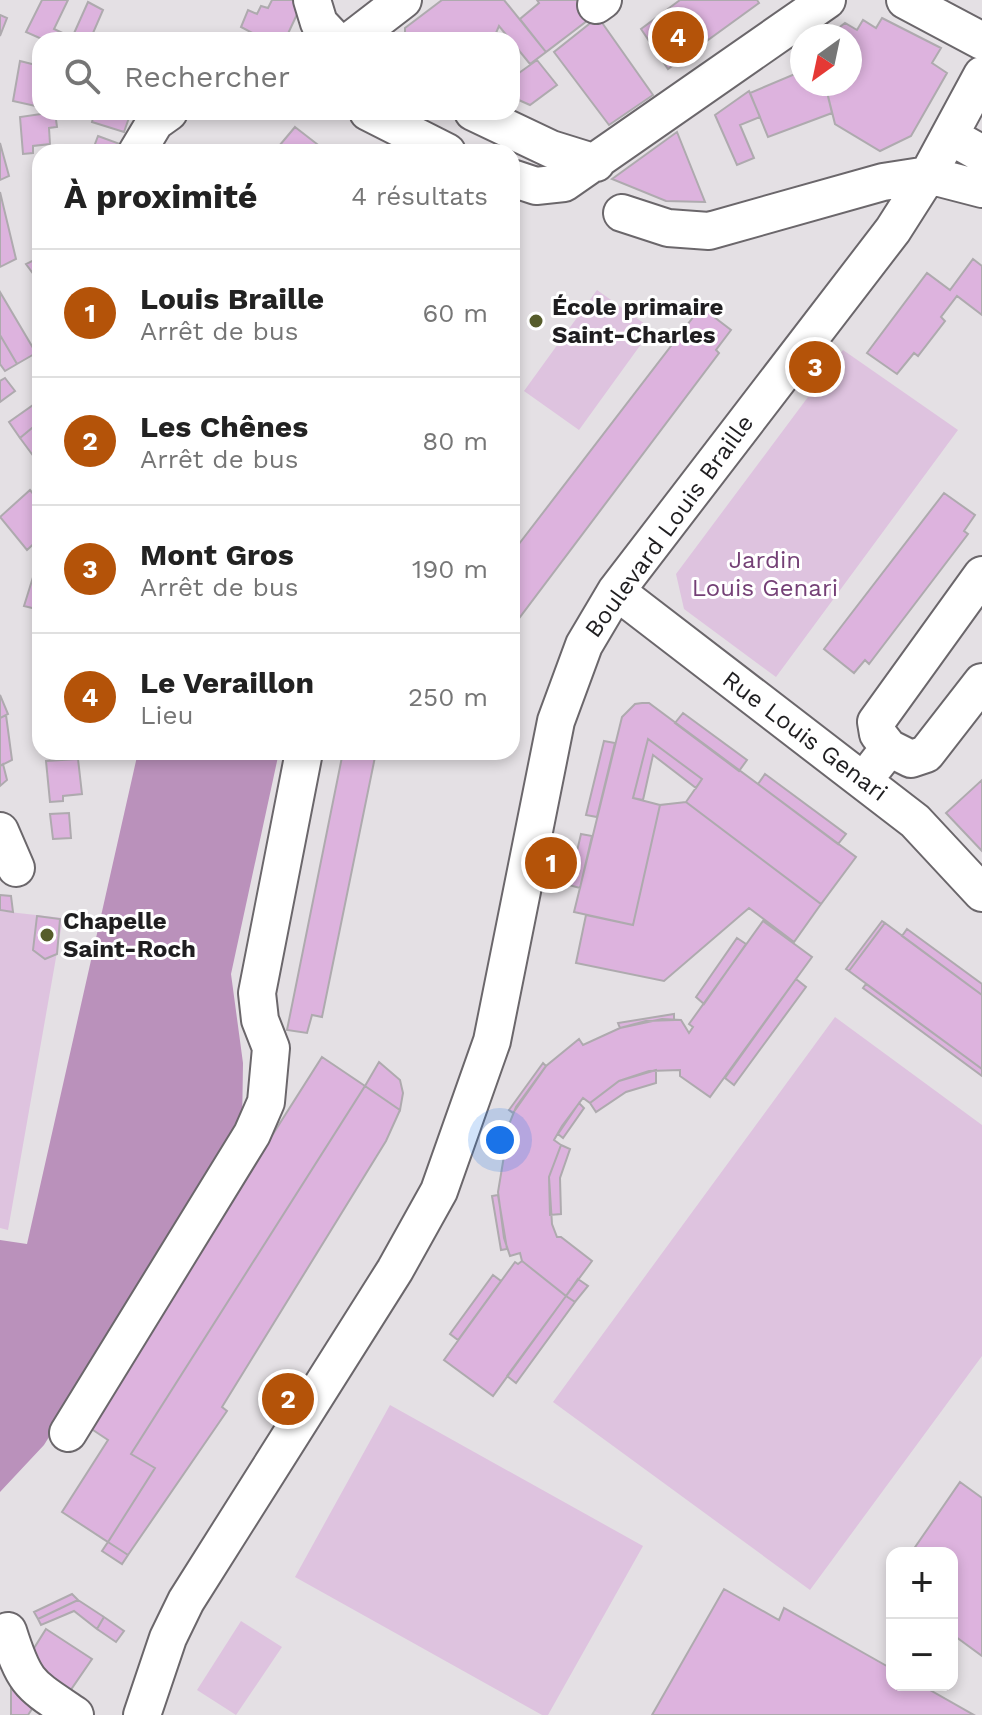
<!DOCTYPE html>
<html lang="fr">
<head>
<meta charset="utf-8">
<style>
	body { margin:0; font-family:"Work Sans",sans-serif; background:#f6f6f6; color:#222 }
	.controls { position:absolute; right:24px; bottom:24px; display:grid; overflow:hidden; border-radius:16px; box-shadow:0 4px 12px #0003 }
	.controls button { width:72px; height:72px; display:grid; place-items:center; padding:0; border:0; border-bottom:2px solid #e0e0e0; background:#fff; color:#222; font:40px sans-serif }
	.compass { position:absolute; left:790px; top:24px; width:72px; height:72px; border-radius:50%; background:#fff; box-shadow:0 4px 12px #0003; rotate:213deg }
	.you { position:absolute; left:500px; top:1140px; width:28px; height:28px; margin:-20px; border:6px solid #fff; border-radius:50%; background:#1a73e8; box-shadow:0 0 0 12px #1a73e833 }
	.badge { display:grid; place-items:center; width:52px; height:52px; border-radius:50%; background:#b45309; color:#fff; font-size:26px; font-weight:700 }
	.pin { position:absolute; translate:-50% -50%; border:4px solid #fff; box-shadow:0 2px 8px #0006 }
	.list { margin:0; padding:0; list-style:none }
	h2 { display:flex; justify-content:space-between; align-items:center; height:104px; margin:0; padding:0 32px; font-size:34px }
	h2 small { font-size:26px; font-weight:400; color:#767676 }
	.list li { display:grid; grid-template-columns:52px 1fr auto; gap:24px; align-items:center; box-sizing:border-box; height:128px; padding:0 32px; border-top:2px solid #e0e0e0 }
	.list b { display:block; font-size:30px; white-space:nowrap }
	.list p { margin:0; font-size:26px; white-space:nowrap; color:#767676 }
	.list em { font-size:26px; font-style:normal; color:#767676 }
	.icon { flex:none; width:44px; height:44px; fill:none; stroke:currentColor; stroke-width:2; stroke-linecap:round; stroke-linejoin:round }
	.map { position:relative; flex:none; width:982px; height:1715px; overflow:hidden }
	.search { position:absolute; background:#fff; box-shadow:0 4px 12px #0003; left:32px; top:32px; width:488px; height:88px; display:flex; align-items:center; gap:20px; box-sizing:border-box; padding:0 28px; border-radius:24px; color:#767676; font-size:30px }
	.panel { position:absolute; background:#fff; box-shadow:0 4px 12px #0003; left:32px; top:144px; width:488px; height:616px; border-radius:24px }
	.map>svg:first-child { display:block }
	.green { fill:#dec3df }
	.forest { fill:#ba91bb }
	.building { fill:#ddb3de; stroke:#aeaaae; stroke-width:2 }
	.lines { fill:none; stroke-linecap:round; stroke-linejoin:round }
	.minor-casing { stroke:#6b676b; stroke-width:40 }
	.minor { stroke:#fff; stroke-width:36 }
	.poi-dot { fill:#565c2b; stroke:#fff; stroke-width:3 }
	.labels { text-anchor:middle; stroke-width:6; stroke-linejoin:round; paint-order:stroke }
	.poi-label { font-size:24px; font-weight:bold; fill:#1f1e20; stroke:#fff; text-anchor:start }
	.street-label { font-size:24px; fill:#1f1e20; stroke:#fff }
	.park-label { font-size:24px; fill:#744076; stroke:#fff }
</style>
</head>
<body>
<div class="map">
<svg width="982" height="1715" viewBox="0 0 982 1715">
	<rect width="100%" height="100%" fill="#e4e0e4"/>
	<path class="green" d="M597,290L652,329L579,430L524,391Z
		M843,350L958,430L776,677L684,609L676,574Z
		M0,911L63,918L8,1230L0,1228Z
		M835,1017L982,1125V1356L810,1590L553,1402Z
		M390,1405L643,1546L548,1715H542L295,1577Z
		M241,1621L282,1647L236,1715L197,1690Z"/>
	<path class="forest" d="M138,752H279L231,974L243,1063L242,1128L44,1445L0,1492V1240L27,1244Z"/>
	<path class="building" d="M42,0H68L54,29L67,35L65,40H44L26,32Z
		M272,0H299L300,8L285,40H266L241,27L248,10L257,14L261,6L268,8Z
		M442,0H504L546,52L530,64L499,26L493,40H405V28Z
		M537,0H586L596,14L546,52L520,19L539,3Z
		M680,0H757L759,3L668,69L641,29Z
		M88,2L103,10L90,40H71Z
		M0,15L7,18L0,36Z
		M598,17L653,95L609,125L554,52Z
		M882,18L941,48L932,63L947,73L911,136L880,151L835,124L825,84H850V36H833L836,30L845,23L857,30L863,20L876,28Z
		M537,60L557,85L530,105L512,97V78Z
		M20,61L40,66V107L13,101Z
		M802,71V84H825L832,113L768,137L750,93Z
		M749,91L760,117L740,125L754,158L737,165L715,115Z
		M55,112L57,127L49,128L50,144L33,146V153L23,154L20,117Z
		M88,112H131L124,132L92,122L94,114Z
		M295,127L326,151L325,152H274Z
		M677,132L705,202L666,201L612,179Z
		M98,136L120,144L117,152H92Z
		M0,143L9,176L0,180Z
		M0,192L16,259L0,267Z
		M40,257V283L26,264Z
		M973,259L982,266V315L957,296L941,317L945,321L918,356L914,353L897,374L867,353L927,273L950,290Z
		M0,292L36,353L17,364L0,335Z
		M701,307L731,330L716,350L719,353L520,617L512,611V553Z
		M0,335L17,364L5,371L0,364Z
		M5,378L15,391L0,402V381Z
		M36,403L40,409V426L38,423L20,438L9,422Z
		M38,423L40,426V465L20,438Z
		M30,490L40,502V538L27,550L0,517Z
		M944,493L975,515L964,531L968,534L869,664L865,660L854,673L824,649Z
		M34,574L40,576V610L24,606Z
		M0,695L8,714L0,718Z
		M642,703H649L856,857L821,904L686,802L702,779L648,739L633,798L660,805L633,925L574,912L622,717L635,704Z
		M683,713L747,760L739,771L675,723Z
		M6,715L12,760L0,766V718Z
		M648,739L702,779L696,788L653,755L643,800L633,798Z
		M604,741L615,743L597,817L586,815Z
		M343,752H376L322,1017L312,1015L307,1033L287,1030Z
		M78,759L82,794L63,796V801L50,802L46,761Z
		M3,764L7,780L0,786V766Z
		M765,774L846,834L838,844L758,784Z
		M982,780V851L946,813Z
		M686,802L821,904L794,942L749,908L664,981L576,963L586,915L633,925L660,805Z
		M69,813L71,838L53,839L50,814Z
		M581,834L592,836L580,888L569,885Z
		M0,895L11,896L13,912L0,910Z
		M37,916L60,919L57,954L45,959L33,950Z
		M763,921L812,957L710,1097L680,1076V1070L649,1071L619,1081L590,1103L583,1098L562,1126L554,1140L561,1145L549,1177L552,1224L557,1237H561L592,1261L566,1296L522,1261L520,1253L510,1256L504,1238L498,1192L504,1156L498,1152L516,1107L546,1066L579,1039L583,1045L620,1028L662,1019L681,1020L689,1033L693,1027L689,1024Z
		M882,921L885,923L849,971L846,969Z
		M885,923L982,995V1069L849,971Z
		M907,929L982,984V995L902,936Z
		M737,938L746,944L704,1004L696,997Z
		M796,979L806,987L734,1085L725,1078Z
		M866,984L982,1069V1076L863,988Z
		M674,1014V1020L646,1021L620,1028L618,1023Z
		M322,1057L365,1086L131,1454L155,1468L108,1542L62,1512L108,1440L87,1426Z
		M379,1062L400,1080L403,1093L400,1110L365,1086Z
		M543,1063L546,1066L513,1113L509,1110Z
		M656,1070V1083L626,1092L596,1112L590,1103L619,1081Z
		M365,1086L400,1110L386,1141L222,1407L227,1411L128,1555L108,1542L155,1468L131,1454Z
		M579,1103L584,1108L563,1138L558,1134Z
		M561,1145L570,1149L560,1178L561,1214L550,1215L549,1177Z
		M498,1195L507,1249L501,1250L492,1196Z
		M522,1261L566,1296L493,1396L444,1360L515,1262L518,1264Z
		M493,1275L501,1281L458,1340L450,1334Z
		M578,1279L588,1286L575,1302L566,1296Z
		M566,1296L575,1302L516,1383L507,1376Z
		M960,1482L982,1498V1656L952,1634V1553H911Z
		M108,1542L128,1555L122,1564L102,1551Z
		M724,1589L779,1620L784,1608L892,1669V1685H921L974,1715H652Z
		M72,1594L78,1600L38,1619L34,1612Z
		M78,1600L104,1617L97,1629L74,1611L41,1625L38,1619Z
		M104,1617L124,1631L116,1642L97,1629Z
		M46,1629L92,1659L70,1691L26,1661Z
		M11,1678L38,1700L28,1715H11Z"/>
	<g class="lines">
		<defs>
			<path id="minor" d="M312,0L319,23L335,40
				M905,0L982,41
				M596,5L603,0
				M351,40L403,0
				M368,112L447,152
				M473,112L551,149L596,163
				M950,136L982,154
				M137,152L155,122L169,112
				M512,178L536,186L564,183L827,0
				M622,213L668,228L709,231L883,182L928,175L982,189
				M616,591L915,821L982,893
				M889,748L878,734L876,722L982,575
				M875,766L889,748L911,759L926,754L982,682
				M0,831L16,868
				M68,1433L252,1134L266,1102L271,1048L260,1020L257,993L304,752
				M8,1631C25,1685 29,1684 75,1715
				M142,1715L168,1638L186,1601L395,1270L439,1191L492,1041L556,721L584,645L616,591L893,230L928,175L982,75"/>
		</defs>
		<use href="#minor" class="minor-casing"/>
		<use href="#minor" class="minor"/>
	</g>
	<g class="poi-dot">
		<circle cx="536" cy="321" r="8"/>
		<circle cx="47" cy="935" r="8"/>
	</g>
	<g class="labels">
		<g class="poi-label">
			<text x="552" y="315">École primaire<tspan x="552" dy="28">Saint-Charles</tspan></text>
			<text x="63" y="929">Chapelle<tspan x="63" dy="28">Saint-Roch</tspan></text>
		</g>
		<g class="street-label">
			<text transform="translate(669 526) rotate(-54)" y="8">Boulevard Louis Braille</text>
			<text transform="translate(805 736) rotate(37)" y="8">Rue Louis Genari</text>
		</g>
		<g class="park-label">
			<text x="765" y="568">Jardin<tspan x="765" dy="28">Louis Genari</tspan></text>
		</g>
	</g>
</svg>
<div class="controls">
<button>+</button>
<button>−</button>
</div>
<svg class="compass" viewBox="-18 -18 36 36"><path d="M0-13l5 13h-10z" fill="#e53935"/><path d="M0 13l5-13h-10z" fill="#767676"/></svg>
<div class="you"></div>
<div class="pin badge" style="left:551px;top:863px">1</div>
<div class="pin badge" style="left:288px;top:1399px">2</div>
<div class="pin badge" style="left:815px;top:367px">3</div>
<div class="pin badge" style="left:678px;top:37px">4</div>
<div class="search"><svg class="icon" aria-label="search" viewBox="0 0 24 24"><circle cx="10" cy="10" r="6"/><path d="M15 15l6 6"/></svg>Rechercher</div>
<section class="panel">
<h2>À proximité<small>4 résultats</small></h2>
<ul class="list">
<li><span class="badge">1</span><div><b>Louis Braille</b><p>Arrêt de bus</p></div><em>60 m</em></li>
<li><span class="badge">2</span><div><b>Les Chênes</b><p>Arrêt de bus</p></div><em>80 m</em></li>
<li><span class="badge">3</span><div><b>Mont Gros</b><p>Arrêt de bus</p></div><em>190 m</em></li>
<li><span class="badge">4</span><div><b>Le Veraillon</b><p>Lieu</p></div><em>250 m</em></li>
</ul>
</section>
</div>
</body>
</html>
